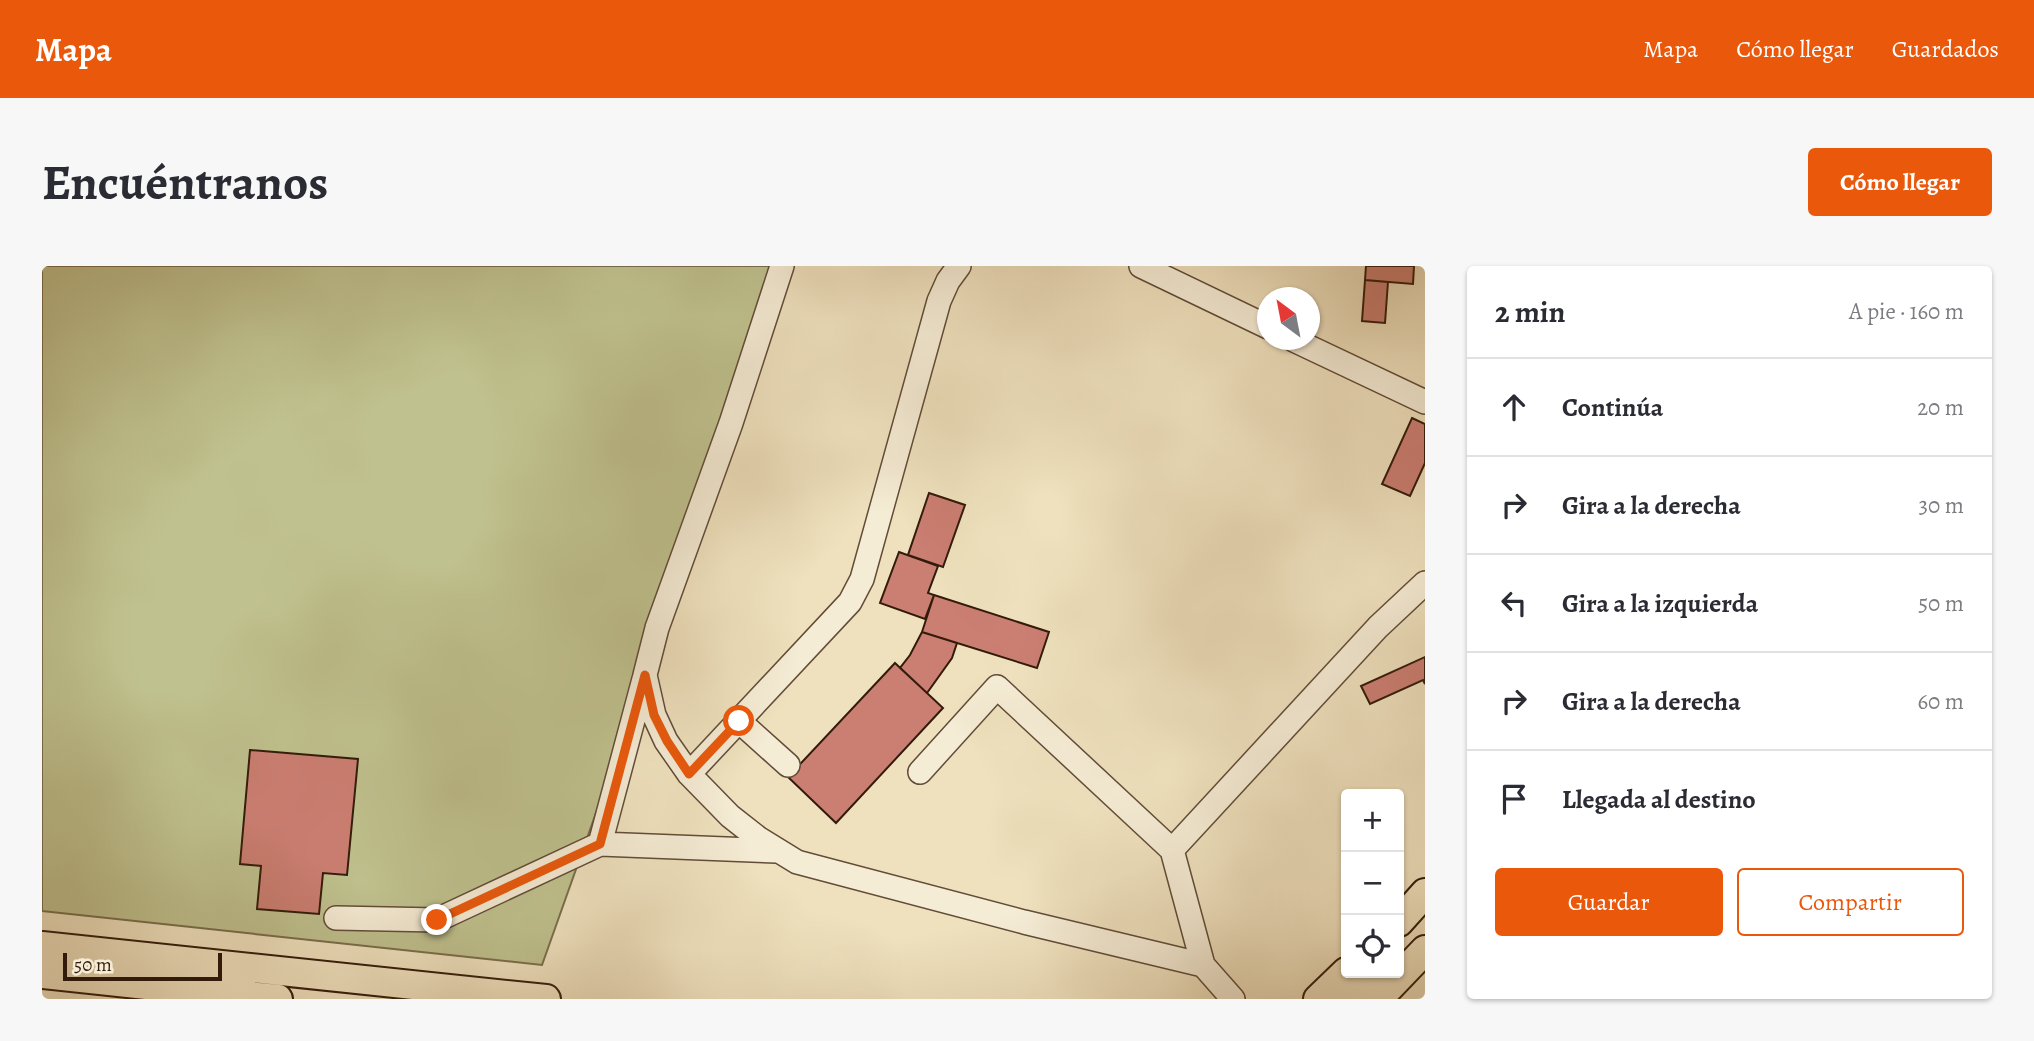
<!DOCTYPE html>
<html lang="es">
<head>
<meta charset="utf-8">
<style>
	body { margin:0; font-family:Alegreya,serif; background:#f7f7f7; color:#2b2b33 }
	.controls { position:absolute; right:21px; bottom:21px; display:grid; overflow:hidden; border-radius:7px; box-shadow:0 2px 5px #0004 }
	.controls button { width:63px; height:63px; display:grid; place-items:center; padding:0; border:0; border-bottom:2px solid #e1e1e2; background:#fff; color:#2b2b33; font:35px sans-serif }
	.compass { position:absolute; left:1215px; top:21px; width:63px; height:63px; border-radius:50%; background:#fff; box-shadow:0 2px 5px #0004; rotate:328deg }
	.scale { position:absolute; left:21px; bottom:18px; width:159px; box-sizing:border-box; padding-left:7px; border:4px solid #331b0b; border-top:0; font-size:19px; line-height:24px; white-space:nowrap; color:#331b0b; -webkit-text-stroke:5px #f5ecd5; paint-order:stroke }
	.stop { position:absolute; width:21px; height:21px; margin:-16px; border:5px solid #ea580c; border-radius:50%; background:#fff }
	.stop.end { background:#ea580c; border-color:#fff; box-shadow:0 2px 7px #0008 }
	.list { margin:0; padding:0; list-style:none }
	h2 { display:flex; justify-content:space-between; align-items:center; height:91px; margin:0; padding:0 28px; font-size:30px }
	h2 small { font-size:23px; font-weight:400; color:#7c7c81 }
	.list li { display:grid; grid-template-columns:46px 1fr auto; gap:21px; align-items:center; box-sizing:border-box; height:98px; padding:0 28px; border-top:2px solid #e1e1e2 }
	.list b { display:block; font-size:26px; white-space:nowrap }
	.list em { font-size:23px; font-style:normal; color:#7c7c81 }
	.actions { display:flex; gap:14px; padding:21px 28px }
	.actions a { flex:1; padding:16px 0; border:2px solid #ea580c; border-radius:7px; text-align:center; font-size:24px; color:#ea580c }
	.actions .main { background:#ea580c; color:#fff }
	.icon { flex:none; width:38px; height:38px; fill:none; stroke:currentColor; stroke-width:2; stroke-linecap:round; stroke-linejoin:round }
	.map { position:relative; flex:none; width:1383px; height:733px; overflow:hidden; border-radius:7px }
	header { display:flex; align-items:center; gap:42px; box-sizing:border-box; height:98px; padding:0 35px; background:#ea580c; color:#fff }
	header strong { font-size:33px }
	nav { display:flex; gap:38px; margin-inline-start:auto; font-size:24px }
	.intro { display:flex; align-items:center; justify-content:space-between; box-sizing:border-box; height:168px; padding:0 42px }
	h1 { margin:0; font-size:49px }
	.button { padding:18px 32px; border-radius:7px; background:#ea580c; color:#fff; font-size:24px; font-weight:700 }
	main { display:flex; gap:42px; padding:0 42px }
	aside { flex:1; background:#fff; border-radius:7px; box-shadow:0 2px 5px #0004 }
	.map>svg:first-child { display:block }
	.green { fill:#bfc18e; stroke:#796e4c; stroke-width:2 }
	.building { fill:#cb7e72; stroke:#331b0b; stroke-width:2 }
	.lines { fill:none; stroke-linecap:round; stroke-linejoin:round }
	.minor-casing { stroke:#624c38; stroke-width:26 }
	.major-casing { stroke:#331b0b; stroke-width:32 }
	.minor { stroke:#f5ecd5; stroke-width:23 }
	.major { stroke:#efe1be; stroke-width:28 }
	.route { stroke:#ea580c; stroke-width:9 }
</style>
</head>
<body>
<header>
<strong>Mapa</strong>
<nav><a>Mapa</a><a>Cómo llegar</a><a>Guardados</a></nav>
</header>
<div class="intro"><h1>Encuéntranos</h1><a class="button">Cómo llegar</a></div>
<main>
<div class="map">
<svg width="1383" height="733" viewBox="0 0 1383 733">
	<rect width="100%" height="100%" fill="#efe1be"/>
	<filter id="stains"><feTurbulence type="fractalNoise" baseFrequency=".00286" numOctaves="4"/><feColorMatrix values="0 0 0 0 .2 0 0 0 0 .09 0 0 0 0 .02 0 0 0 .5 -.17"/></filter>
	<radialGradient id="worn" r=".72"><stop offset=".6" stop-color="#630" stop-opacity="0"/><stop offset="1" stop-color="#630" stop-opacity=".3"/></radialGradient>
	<path class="green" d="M0,0H740L603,409L500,699L0,645Z"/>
	<path class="building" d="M1324,0H1372L1371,18L1323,14Z
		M1323,14L1346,16L1343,57L1320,55Z
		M1370,152L1383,158V197L1368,230L1340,218Z
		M887,227L923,239L901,301L866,289Z
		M857,286L896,300L886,327L892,329L883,353L838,337Z
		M892,329L1007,366L995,402L880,366Z
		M880,366L915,377L910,392L885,427L858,402L868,389Z
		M1383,391V418L1381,414L1328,438L1319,420Z
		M853,397L901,442L794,557L746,511Z
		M208,484L316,493L305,609L281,607L277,648L215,643L219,600L198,598Z"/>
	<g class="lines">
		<defs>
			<path id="minor" d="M740,0L689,157L615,362L603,409L612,449L624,475L647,508L688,550L716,572L755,596L982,656L1161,699L1191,733
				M1099,0L1226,61
				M1252,74L1383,136
				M602,413L558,578L735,585
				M697,455L746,499
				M878,506L955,421L1130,584L1161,699
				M647,508L808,336L820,313L897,35L906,15L917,0
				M1130,584L1336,361L1383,317
				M294,652L395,654L558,578"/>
			<path id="major" d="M1357,656L1383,627
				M0,680L504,733
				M0,708L236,733
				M1276,733L1304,706
				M1304,733L1330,707
				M1336,733L1383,684"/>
		</defs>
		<use href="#minor" class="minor-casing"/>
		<use href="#major" class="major-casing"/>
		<use href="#minor" class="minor"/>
		<use href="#major" class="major"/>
	</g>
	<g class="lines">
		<path class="route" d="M395,654L558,578L603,409L612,449L625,475L647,508L697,455"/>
	</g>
	<rect width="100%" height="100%" filter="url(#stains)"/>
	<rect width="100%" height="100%" fill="url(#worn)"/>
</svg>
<div class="controls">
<button>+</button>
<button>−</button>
<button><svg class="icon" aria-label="locate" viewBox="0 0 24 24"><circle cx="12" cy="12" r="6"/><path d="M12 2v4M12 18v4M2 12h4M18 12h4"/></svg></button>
</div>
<svg class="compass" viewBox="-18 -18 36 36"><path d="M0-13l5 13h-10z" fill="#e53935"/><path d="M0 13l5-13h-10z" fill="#7c7c81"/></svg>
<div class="scale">50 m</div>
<div class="stop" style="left:697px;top:455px"></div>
<div class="stop end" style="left:395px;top:654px"></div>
</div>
<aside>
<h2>2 min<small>A pie · 160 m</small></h2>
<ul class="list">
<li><svg class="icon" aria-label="ahead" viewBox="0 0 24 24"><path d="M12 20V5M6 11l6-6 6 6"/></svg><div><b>Continúa</b></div><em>20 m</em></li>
<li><svg class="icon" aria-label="right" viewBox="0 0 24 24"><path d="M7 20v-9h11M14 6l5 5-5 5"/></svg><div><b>Gira a la derecha</b></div><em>30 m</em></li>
<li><svg class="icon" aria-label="left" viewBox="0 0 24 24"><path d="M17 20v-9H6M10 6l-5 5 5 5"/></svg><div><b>Gira a la izquierda</b></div><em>50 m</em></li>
<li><svg class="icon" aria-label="right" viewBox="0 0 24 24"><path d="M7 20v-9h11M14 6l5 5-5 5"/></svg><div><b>Gira a la derecha</b></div><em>60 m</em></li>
<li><svg class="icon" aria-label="arrive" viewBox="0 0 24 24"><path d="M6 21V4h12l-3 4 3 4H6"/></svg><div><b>Llegada al destino</b></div></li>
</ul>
<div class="actions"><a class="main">Guardar</a><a>Compartir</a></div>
</aside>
</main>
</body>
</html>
